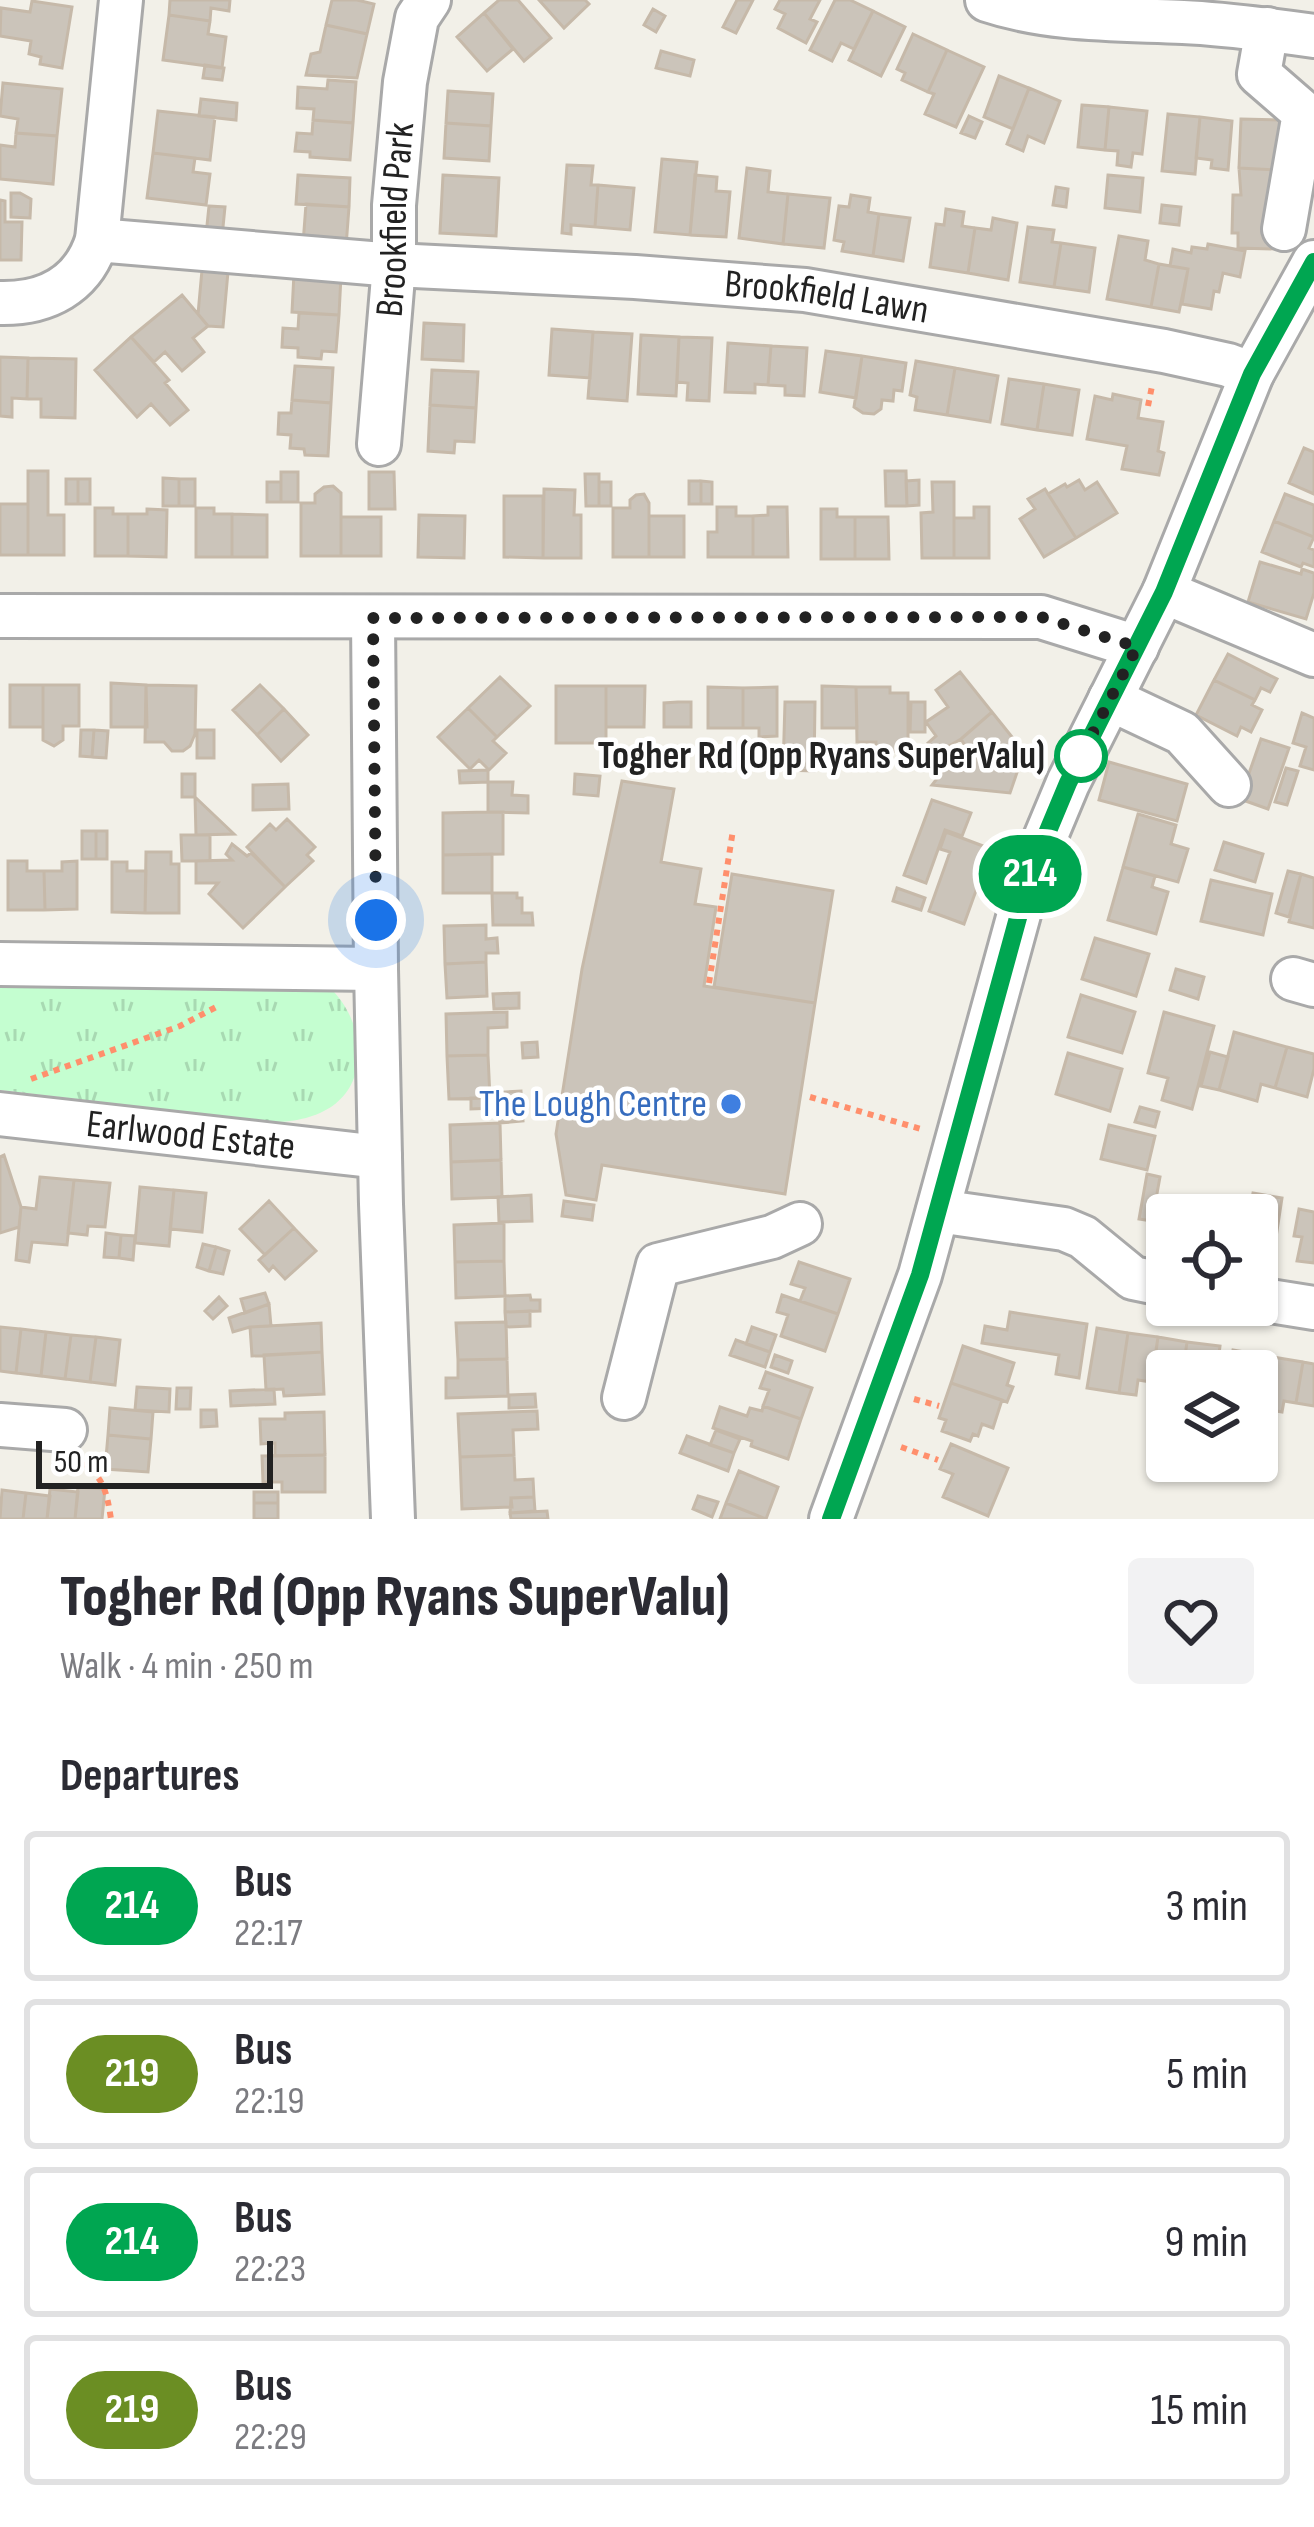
<!DOCTYPE html>
<meta charset="utf-8">
<style>
body{margin:0;font-family:"Sofia Sans Condensed",sans-serif;background:#f2f2f3;color:#2b2b33;height:100vh;display:flex;flex-direction:column;font-size:45px;white-space:nowrap}
*{box-sizing:border-box;margin:0}
p{font-size:39px;color:#7c7c81}
.icon{flex:none;width:66px;height:66px;fill:none;stroke:currentColor;stroke-width:2;stroke-linecap:round;stroke-linejoin:round}
.map{position:relative;height:1519px;overflow:hidden}
.details{display:flex;flex-direction:column;background:#fff;flex:1}
.details>*{flex:none}
.badge{padding:0 24px;border-radius:39px;font-size:42px;line-height:78px}
.fabs{position:absolute;left:1146px;top:1194px;display:grid;gap:24px}
.fabs a{display:grid;place-items:center;width:132px;height:132px;border-radius:12px;background:#fff;box-shadow:0 3px 9px #0004;font-size:60px}
.scale{position:absolute;left:36px;bottom:30px;width:237px;box-sizing:border-box;padding-left:12px;border:6px solid #222;border-top:0;font-size:33px;line-height:42px;white-space:nowrap;color:#222;-webkit-text-stroke:9px #fff;paint-order:stroke}
.you{position:absolute;width:60px;height:60px;margin:-30px;border:9px solid #fff;border-radius:50%;background:#1a73e8;box-shadow:0 0 0 18px #1a73e833}
.map>.badge{position:absolute;translate:-50% -50%;box-shadow:0 0 0 6px #fff}
h2{padding:0 60px;font-size:45px;line-height:108px}
.round{display:grid;place-items:center;flex:none;width:126px;height:126px;border-radius:12px;background:#f2f2f3}
.overview{display:flex;align-items:center;justify-content:space-between;height:204px;padding:0 60px}
h1{font-size:57px;font-weight:800;line-height:90px}
ul{padding:0;list-style:none}
li{display:flex;align-items:center;gap:36px;height:150px;margin:0 24px 18px;padding:0 36px;border:6px solid #e1e1e2;border-radius:12px}
li div{flex:1}
li b{display:block;font-size:45px}
li em{font-style:normal}
li .badge{min-width:132px;font-weight:700;text-align:center}
.map>svg:first-child{display:block}
</style>
<div class="map">
<svg width="1314" height="1519" viewBox="0 0 1314 1519">
<defs>
<pattern id="park-tufts" width="24" height="20" patternUnits="userSpaceOnUse" patternTransform="scale(3)"><rect width="24" height="20" fill="#c4fed0"/><path d="M3 7l-1-3M5 7V3M7 7l1-3M15 17l-1-3M17 17v-4M19 17l1-3" fill="none" stroke="#a8d9b2"/></pattern>
</defs>
<rect width="100%" height="100%" fill="#f2f0e8"/>
<path fill="url(#park-tufts)" d="M0,978L329,987C345,1002 356,1023 358,1045C362,1099 322,1122 273,1122L0,1090Z"/>
<path fill="#cbc4ba" stroke="#c6b9a9" stroke-width="3" d="M170,0H230L229,11L211,8L210,21L169,15Z
M332,0H357L374,4L367,34L326,25Z
M499,0H518L551,38L524,61L484,13Z
M539,0H585L589,4L564,28Z
M737,0H753L736,33L723,27Z
M780,0H820L810,19L817,22L806,43L778,28L785,14L775,9Z
M835,0H850L873,11L854,49L841,43L832,61L810,50Z
M32,1L72,7L62,68L40,64L41,57L29,54L31,41L0,36L1,8L30,12Z
M653,9L665,16L656,32L644,25Z
M873,11L905,27L881,76L849,60Z
M484,13L513,49L487,71L457,37Z
M169,15L210,21L208,34L226,37L222,68L163,60Z
M326,25L367,34L357,78L306,75L311,54L320,52Z
M913,34L947,50L928,92L902,80L905,73L897,69Z
M947,50L984,67L956,127L925,114L934,94L928,92Z
M661,51L694,60L690,76L656,68Z
M205,65L224,68L222,80L203,78Z
M999,76L1029,88L1013,129L984,117Z
M328,80L356,82L353,123L313,120L314,109L297,108L298,87L327,89Z
M3,83L62,89L57,136L16,133L18,119L0,116Z
M1029,88L1060,101L1044,143L1028,136L1023,151L1007,144Z
M448,91L493,94L491,126L446,123Z
M201,99L237,103L236,120L199,116Z
M1082,105L1109,107L1105,150L1078,147Z
M1109,107L1147,111L1142,154L1133,153L1131,167L1117,165L1118,151L1105,150Z
M158,111L215,117L210,160L153,153Z
M1168,114L1200,117L1195,174L1162,171Z
M969,116L982,122L975,138L961,133Z
M1200,117L1232,121L1228,170L1211,168L1212,160L1196,158Z
M1241,119L1280,120L1278,170L1239,168Z
M313,120L353,123L350,160L310,157V152L295,151L297,133L312,134Z
M446,123L491,126L489,161L444,158Z
M16,133L57,136L53,184L0,179V145L15,147Z
M153,153L195,158L193,172L210,174L206,205L147,198Z
M662,159L697,162L690,235L655,232Z
M567,165L593,166L591,185H598L595,227L571,225V234L562,233Z
M747,168L770,171L768,192L788,194L783,244L739,238Z
M1239,168L1278,170L1276,249L1238,248V233H1232L1233,195H1241Z
M298,175L350,178L349,207L296,204Z
M443,175L499,178L496,236L440,233Z
M695,175L717,177L716,191L730,192L726,237L690,235Z
M1108,175L1143,178L1140,212L1105,208Z
M598,185L634,188L630,230L595,227Z
M1056,187L1068,189L1066,207L1053,205Z
M11,193H20L31,199L30,218L11,217Z
M788,194L830,198L824,248L783,244Z
M851,195L870,198L868,212L879,214L873,256L842,251L844,242L834,240L839,206L849,207Z
M0,200L5,201V222H22L21,260H0Z
M306,204L349,207L346,247L303,244Z
M1162,205L1181,207L1179,225L1160,223Z
M209,206L225,207L222,237L206,235Z
M946,209L964,212L962,226L975,228L968,273L930,267L936,224L944,225Z
M879,214L910,218L903,261L873,256Z
M993,218L1017,223L1008,280L968,273L975,228L991,230Z
M1028,227L1054,230L1052,242L1061,243L1054,287L1020,282Z
M1119,236L1148,241L1145,260L1159,264L1151,307L1107,299Z
M1061,243L1095,248L1089,292L1054,287Z
M1208,244L1245,251L1240,277L1223,273L1219,292L1214,291L1211,309L1182,304L1188,269L1170,266L1173,249L1191,253L1192,247L1207,249Z
M1159,264L1188,269L1179,312L1151,307Z
M202,270L228,272L223,327L208,326L198,314Z
M294,273L341,276L339,315L292,312Z
M182,295L208,326L193,338L204,352L182,371L165,352L154,362L131,337Z
M299,313L339,315L336,352L322,351L321,359L298,357V348L282,347L283,328L298,329Z
M424,323L464,325L463,361L422,359Z
M552,329L593,332L590,378L549,375Z
M593,332L632,334L627,401L588,398Z
M641,335L679,337L676,396L638,394Z
M131,337L169,380L165,383L188,410L170,425L151,404L137,417L95,370Z
M679,337L712,338L709,401L687,400L688,383L677,382Z
M728,343L771,346L768,385L755,384V393L725,392Z
M771,346L807,348L804,396L785,395V386L768,385Z
M826,351L862,356L856,398L820,392Z
M862,356L906,363L902,391L894,390L893,401L882,400L881,409L874,414L863,413L854,407Z
M0,357L28,358L27,399L12,398V417L0,416Z
M28,358L76,359L75,418L41,417V399H27Z
M916,361L955,368L947,415L915,410L917,397L910,395Z
M295,366L333,368L331,403L292,400Z
M955,368L998,376L990,422L947,415Z
M432,370L478,372L476,408L430,405Z
M1009,379L1044,384L1037,430L1002,424Z
M1044,384L1079,390L1072,435L1037,430Z
M1113,394L1141,400L1138,418L1163,422L1158,451L1164,453L1159,475L1122,469L1127,446L1087,439L1095,396L1112,400Z
M292,400L331,403L328,456L305,455L304,449L290,448L291,435L278,434L279,413H291Z
M430,405L476,408L474,442L455,441L454,453L428,451Z
M1304,448L1314,452V494L1289,483Z
M28,471H48V515H64V555H28Z
M885,471H906L907,506H886Z
M281,472H298V502H281Z
M369,472H394L395,509H369Z
M585,474H599V506H586Z
M163,478L179,479V506H163Z
M66,479H78V504H66Z
M78,479H90V504H78Z
M179,479H195V506H179Z
M919,480V505L907,506L906,481Z
M1079,480L1085,490L1097,482L1117,513L1076,538L1048,494L1065,484L1067,487Z
M689,481H701V504H689Z
M701,481L712,482V504H701Z
M267,482H281V502H267Z
M599,482H611V506H599Z
M932,482H954V558H922L921,513L933,512Z
M333,486L341,493V556H301V503H315V494L324,487Z
M544,489L575,490L574,515H581V558H543Z
M1045,489L1076,538L1044,557L1020,519L1035,509L1028,499Z
M644,494L649,503V557H613V508H630V500L636,495Z
M1285,494L1314,505V537L1274,521Z
M504,496H543V558L504,557Z
M0,504H28V555H0Z
M717,507H736V516H753V557H708V532H717Z
M768,507H787L788,557H753V516L768,515Z
M974,507H989V558H954V518H974Z
M95,508H113V514H128V556H95Z
M196,508H214V514H232V557H196Z
M147,509L167,510L166,557L128,556V514H147Z
M821,509H837V517H855V559H821Z
M232,514L267,515V557H232Z
M419,515L465,516L464,558L418,557Z
M649,516H684V557H649Z
M341,517H381V556H341Z
M855,517H888L889,559H855Z
M1274,521L1314,537L1309,548L1314,550V567L1303,563L1301,567L1262,552Z
M1260,562L1301,574L1302,569L1314,573V593L1306,619L1248,602Z
M1228,654L1277,679L1270,692L1261,688L1255,700L1214,680Z
M960,672L992,712L961,739L935,754L928,743L936,736L926,722L948,707L936,690Z
M500,677L530,706L497,737L468,708Z
M1214,680L1255,700L1252,705L1262,710L1251,732L1241,727L1237,736L1196,715Z
M111,683L146,685L147,727H111Z
M10,685H43V727H10Z
M43,685H79V726H63V740L54,746L43,740Z
M146,685L196,686L195,734L190,746L183,751H172L164,742H145Z
M260,685L284,709L257,735L233,710Z
M556,686H606V743H556Z
M606,686H645L644,727H606Z
M822,686L856,687L857,728H822Z
M708,687L743,688V728H708Z
M777,687V736L759,737V728H743V688Z
M856,687H890V693H908V751H876V742H857Z
M678,702H691V727H664V703Z
M785,702H815L814,771L783,770Z
M911,702H925V732H910Z
M468,708L497,737L493,741L506,753L489,770L479,760L470,769L438,737Z
M284,709L308,735L281,761L257,735Z
M992,712L1024,752L1010,793L932,785L964,744L961,739Z
M1302,713L1314,718V770L1300,766L1306,747L1293,743Z
M81,730H94L92,757L80,756Z
M94,730L108,731L106,758L92,757Z
M197,730H214V758H197Z
M1261,739L1289,748L1268,809L1240,799Z
M1109,762L1187,784L1177,821L1099,800Z
M1286,768L1298,771L1287,805L1275,802Z
M488,770V782L460,783L459,771Z
M182,774H195V797H182Z
M575,774L600,776L598,796L574,794Z
M622,781L674,789L661,862L701,869L695,904L716,907L704,986L815,1003L785,1194L602,1165L596,1200L566,1195L556,1134L582,969Z
M488,782H513L512,795L528,796V813L488,812Z
M288,784L289,809L253,810V785Z
M195,797L234,834L196,835Z
M932,800L971,813L962,836L945,830L926,883L904,875Z
M488,812H503V854L443,855V813Z
M1138,814L1176,825L1171,844L1188,849L1178,882L1123,867Z
M287,819L315,847L307,855L313,861L285,887L247,847L270,824L276,830Z
M82,831H96V859H82Z
M96,831H107V859H96Z
M946,832L991,849L964,924L929,911L950,852L940,849Z
M181,835H210V861H182Z
M1224,842L1263,854L1255,882L1215,870Z
M232,844L247,856L251,853L285,887L243,928L209,894L218,883H196V861L232,860L226,854Z
M146,852H171V864H179V913H145Z
M492,854V893H443V855Z
M8,861H27V871H44L45,910H8Z
M77,861V909L45,910L44,871H62V862Z
M112,862H127V871H146L145,913L112,912Z
M1123,867L1155,876L1152,887L1168,892L1156,934L1108,920Z
M1288,871L1301,874L1289,917L1276,913Z
M732,874L833,891L815,1003L714,987Z
M1301,874L1314,878V928L1289,922Z
M1211,880L1272,894L1263,935L1201,921Z
M897,888L925,898L921,910L893,901Z
M492,893H517V898H522V913H532L533,925H493Z
M486,925V939L497,938L498,953H486V962L445,964L444,926Z
M1095,938L1149,954L1136,996L1082,979Z
M486,962L487,996L447,998L445,964Z
M1176,969L1204,977L1198,999L1170,990Z
M519,993V1008L494,1009L493,994Z
M1081,995L1135,1012L1122,1053L1068,1037Z
M507,1012V1027L488,1028V1055L447,1056L446,1014Z
M1164,1012L1214,1026L1192,1109L1162,1100L1168,1078L1148,1073Z
M1234,1032L1287,1047L1275,1088L1261,1084L1257,1101L1219,1090Z
M537,1042L538,1057L523,1058L522,1043Z
M1287,1047L1314,1054V1069L1307,1097L1275,1088Z
M1210,1052L1228,1057L1219,1090L1201,1086Z
M1068,1053L1122,1069L1110,1111L1056,1094Z
M488,1055L490,1098L449,1099L447,1056Z
M521,1091L522,1107L471,1109V1098H490L489,1093Z
M522,1107L523,1121L500,1123L498,1108Z
M1140,1107L1159,1112L1155,1127L1135,1122Z
M500,1123L501,1160L451,1162L450,1125Z
M1109,1125L1155,1136L1147,1170L1101,1159Z
M4,1155L21,1207L19,1227L0,1233V1157Z
M501,1160L502,1197L452,1199L451,1162Z
M1147,1174L1160,1177L1152,1221L1139,1219Z
M40,1177L74,1180L67,1245L32,1242L29,1262L16,1260L21,1207L36,1209Z
M74,1180L110,1183L105,1227L88,1226L87,1235L68,1233Z
M140,1187L174,1190L169,1246L135,1243Z
M174,1190L206,1193L202,1232L170,1229Z
M1253,1193L1282,1198L1273,1257L1257,1255V1215H1249Z
M531,1195L532,1221L499,1222L498,1197Z
M1156,1196L1187,1202L1185,1215H1167V1241L1149,1238Z
M269,1201L294,1228L265,1255L240,1229Z
M564,1201L594,1205L592,1220L562,1216Z
M1187,1202L1219,1206L1218,1215H1185Z
M1299,1209L1314,1212V1263L1297,1261L1302,1237L1294,1236Z
M504,1223V1261L455,1262L454,1225Z
M294,1228L316,1251L285,1279L273,1266L269,1271L259,1260Z
M106,1233L121,1235L119,1258L104,1257Z
M121,1235L135,1236L133,1260L119,1258Z
M203,1244L216,1247L209,1271L197,1267Z
M216,1247L229,1251L223,1274L209,1271Z
M504,1261L505,1296L456,1298L455,1262Z
M799,1262L850,1279L838,1314L800,1301L805,1288L791,1284Z
M265,1293L269,1304L245,1313L241,1299Z
M530,1295L531,1300H540V1311L505,1312V1296Z
M782,1295L838,1314L825,1351L781,1336L788,1315L777,1312Z
M219,1297L227,1306L213,1319L205,1311Z
M269,1304L271,1326L250,1327L233,1332L229,1318Z
M530,1311V1326L506,1327L505,1312Z
M1010,1312L1087,1324L1079,1378L1056,1374L1059,1355L982,1343L985,1326L1007,1330Z
M506,1322L507,1359L458,1360L456,1323Z
M321,1323L322,1352L252,1356L250,1327Z
M0,1327L21,1329L16,1373L0,1371Z
M752,1327L776,1335L770,1352L746,1344Z
M1097,1328L1128,1333L1119,1393L1087,1388Z
M21,1329L46,1332L41,1376L16,1373Z
M46,1332L71,1335L65,1379L41,1376Z
M1128,1333L1158,1337L1151,1382L1138,1380L1136,1395L1119,1393Z
M71,1335L96,1337L90,1382L65,1379Z
M96,1337L120,1340L115,1385L90,1382Z
M1158,1337L1187,1342L1183,1371H1167V1390L1151,1387Z
M736,1340L770,1352L765,1367L730,1355Z
M1187,1342L1220,1346L1217,1371H1183Z
M963,1346L1014,1363L1007,1385L1013,1387L1007,1402L951,1383Z
M1233,1350L1273,1357L1264,1409L1257,1408V1371H1229Z
M322,1352L324,1394L284,1396L283,1389L266,1390L264,1355Z
M775,1355L792,1361L788,1373L771,1367Z
M1273,1357L1303,1362L1296,1403L1284,1401L1282,1412L1264,1409Z
M507,1359L508,1396L446,1398V1378H458V1360Z
M1303,1362L1314,1364V1406L1296,1403Z
M766,1372L812,1388L801,1419L763,1406L769,1390L760,1388Z
M951,1383L1002,1400L993,1428L982,1424L978,1436L973,1434L970,1441L942,1431L946,1420L939,1418Z
M137,1387L170,1389L169,1412L135,1410Z
M177,1388H191L190,1409H176Z
M274,1389L275,1404L231,1406L230,1391Z
M535,1394L536,1407L509,1408V1395Z
M763,1406L801,1419L788,1459L751,1446L752,1441L713,1428L720,1407L747,1416L750,1408L762,1411Z
M110,1408L153,1412L151,1439L108,1435Z
M201,1410H216L217,1426L201,1427Z
M537,1411L538,1429L513,1430L514,1455L460,1457L458,1414Z
M324,1412L325,1455L275,1456V1443L261,1444L260,1419H285V1413Z
M716,1430L740,1439L734,1453L710,1445Z
M108,1435L151,1439L148,1472L105,1469Z
M687,1436L734,1453L728,1471L680,1453Z
M951,1444L1008,1468L988,1516L943,1497L953,1474L940,1469Z
M325,1455V1492H282V1482H263L262,1456Z
M514,1455L515,1480L533,1479L534,1497L511,1498L512,1507L462,1509L460,1457Z
M739,1471L778,1487L766,1519L726,1503Z
M78,1487L105,1489L102,1519H75Z
M50,1489L78,1492L75,1519H47Z
M2,1490L26,1493L23,1519H0Z
M254,1492H278V1503H254Z
M26,1493L50,1496L47,1519H23Z
M698,1496L718,1502L712,1517L693,1509Z
M534,1497L535,1511L510,1513L511,1498Z
M254,1503H278V1519H254Z
M726,1503L766,1519H720Z
M547,1511L548,1519H511L510,1513Z"/>
<g fill="none" stroke-linecap="round" stroke-linejoin="round">
<g stroke="#a9a9a9" stroke-width="48">
<g id="minor">
<path d="M987,0C1050,21 1117,19 1183,22C1227,24 1271,30 1314,36"/>
<path d="M1267,29L1259,74L1304,113L1284,229"/>
<path id="s1" d="M97,240L394,265L635,277L805,290L1164,351L1228,365L1252,374"/>
<path d="M0,303C46,304 83,285 97,240L121,0"/>
<path id="s2" d="M379,444L394,265V205L405,82L417,18L429,0"/>
<path d="M1164,592L1314,655"/>
<path d="M0,616L1041,617L1137,647"/>
<path d="M1110,699L1182,733L1229,785"/>
<path d="M0,964L376,969L373,618"/>
<path d="M376,969L381,1204L393,1519"/>
<path d="M1293,979L1314,985"/>
<path id="s3" d="M0,1114L380,1157"/>
<path d="M938,1211L1064,1229L1083,1237L1133,1278L1167,1285"/>
<path d="M1257,1299L1314,1308"/>
<path d="M624,1398L658,1265L772,1237L800,1224"/>
<path d="M0,1425L65,1430"/>
<path d="M831,1519L920,1275L1030,874L1068,783L1164,592L1252,374L1314,262"/>
</g>
</g>
<path stroke="#ff8f6c" stroke-width="6" stroke-dasharray="6 6" stroke-linecap="butt" d="M1148,406L1152,386
M709,983L733,830
M31,1079L180,1026L220,1005
M810,1097L921,1129
M914,1399L939,1406
M901,1447L938,1460
M80,1463C104,1475 107,1494 111,1519"/>
<use href="#minor" stroke="#fff" stroke-width="42"/>
</g>
<g fill="none" stroke-linecap="round" stroke-linejoin="round">
<g stroke="#fff" stroke-width="27">
<path id="line" d="M831,1519L920,1275L1030,874L1068,783L1164,592L1252,374L1314,262"/>
</g>
<use href="#line" stroke="#00a651" stroke-width="18"/>
<path stroke="#222" stroke-width="12" stroke-dasharray="0 21.6" d="M376,920L373,618L1041,617L1137,647L1081,756"/>
</g>
<circle fill="#fff" stroke="#00a651" stroke-width="6" cx="1081" cy="756" r="24"/>
<circle fill="#3f7fe0" stroke="#fff" stroke-width="4.5" cx="731" cy="1104" r="12"/>
<g text-anchor="middle" dominant-baseline="central" stroke-width="9" stroke-linejoin="round" paint-order="stroke">
<g font-size="39" fill="#222" stroke="#fff">
<text stroke="none"><textPath href="#s2" startOffset="225">Brookfield Park</textPath></text>
<text stroke="none"><textPath href="#s1" startOffset="732">Brookfield Lawn</textPath></text>
<text stroke="none"><textPath href="#s3" startOffset="192">Earlwood Estate</textPath></text>
</g>
<g font-size="39" font-weight="bold" fill="#222" stroke="#fff" text-anchor="end">
<text x="1045" y="756">Togher Rd (Opp Ryans SuperValu)</text>
</g>
<g font-size="39" fill="#366cbe" stroke="#fff" text-anchor="end">
<text x="707" y="1104">The Lough Centre</text>
</g>
</g>
</svg>
<div class="fabs">
<a><svg class="icon" aria-label="locate" viewBox="0 0 24 24"><circle cx="12" cy="12" r="6"/><path d="M12 2v4M12 18v4M2 12h4M18 12h4"/></svg></a>
<a><svg class="icon" aria-label="layers" viewBox="0 0 24 24"><path d="M12 4l9 5-9 5-9-5zM3 14l9 5 9-5"/></svg></a>
</div>
<div class="scale">50 m</div>
<div class="you" style="left:376px;top:920px"></div>
<b class="badge" style="left:1030px;top:874px;background:#00a651;color:#fff">214</b>
</div>
<section class="details">
<div class="overview"><div><h1>Togher Rd (Opp Ryans SuperValu)</h1><p>Walk · 4 min · 250 m</p></div><a class="round"><svg class="icon" aria-label="heart" viewBox="0 0 24 24"><path d="M12 20l-8-8c-3-5 5-10 8-4 3-6 11-1 8 4z"/></svg></a></div>
<h2>Departures</h2>
<ul>
<li><span class="badge" style="background:#00a651;color:#fff">214</span><div><b>Bus</b><p>22:17</p></div><em>3 min</em></li>
<li><span class="badge" style="background:#6b8e23;color:#fff">219</span><div><b>Bus</b><p>22:19</p></div><em>5 min</em></li>
<li><span class="badge" style="background:#00a651;color:#fff">214</span><div><b>Bus</b><p>22:23</p></div><em>9 min</em></li>
<li><span class="badge" style="background:#6b8e23;color:#fff">219</span><div><b>Bus</b><p>22:29</p></div><em>15 min</em></li>
</ul>
</section>
